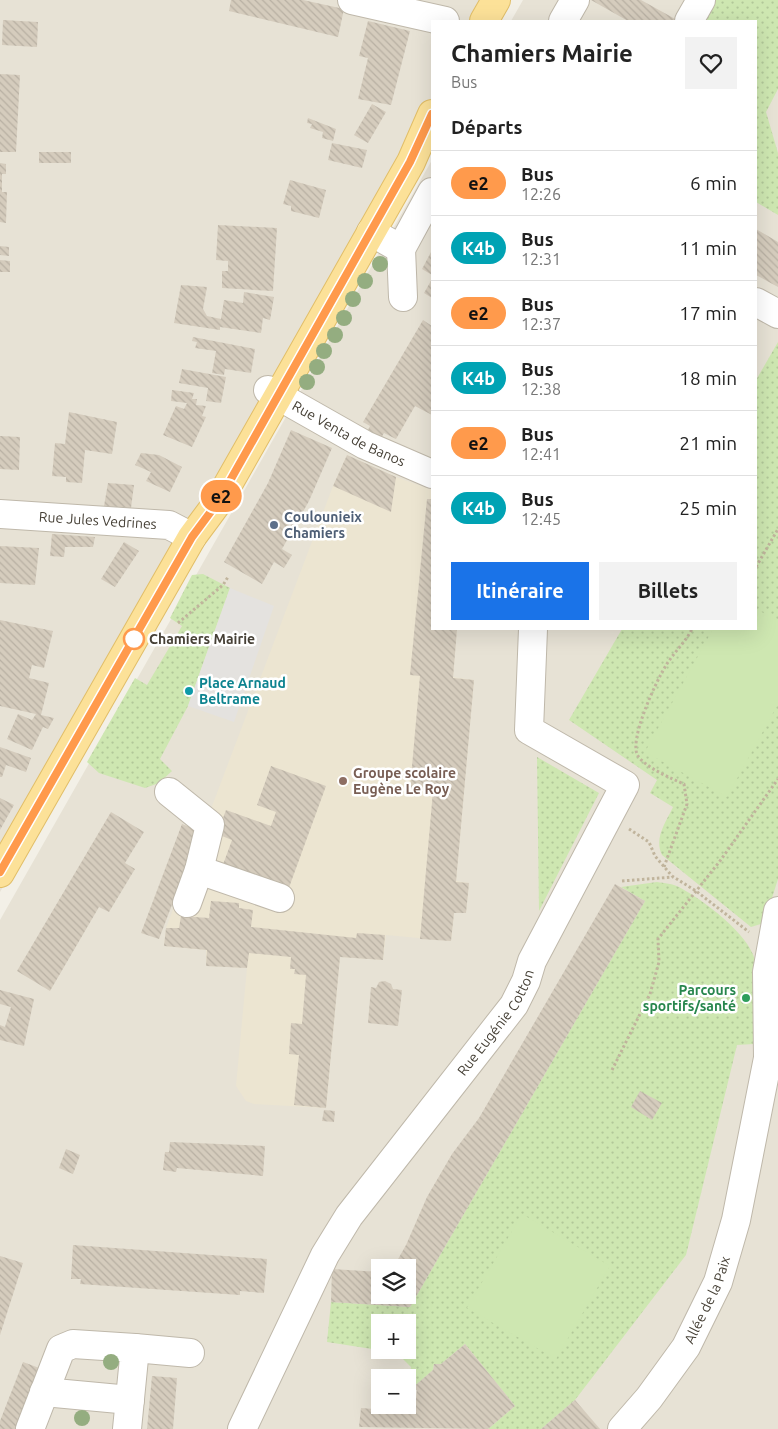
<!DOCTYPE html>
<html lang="fr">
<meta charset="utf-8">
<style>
body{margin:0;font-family:Ubuntu,sans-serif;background:#f2f2f2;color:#222;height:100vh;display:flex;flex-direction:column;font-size:19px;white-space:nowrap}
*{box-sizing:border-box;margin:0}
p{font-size:16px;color:#767676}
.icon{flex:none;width:28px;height:28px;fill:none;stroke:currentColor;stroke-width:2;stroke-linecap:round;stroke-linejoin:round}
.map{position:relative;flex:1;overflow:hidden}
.details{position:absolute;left:431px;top:20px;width:326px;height:610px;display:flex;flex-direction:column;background:#fff;border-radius:0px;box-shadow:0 5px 20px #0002}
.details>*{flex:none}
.badge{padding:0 10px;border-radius:16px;font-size:18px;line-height:32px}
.controls{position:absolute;left:371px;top:1259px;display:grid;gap:10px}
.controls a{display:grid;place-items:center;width:45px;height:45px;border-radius:0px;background:#fff;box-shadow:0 5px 20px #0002;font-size:25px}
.map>.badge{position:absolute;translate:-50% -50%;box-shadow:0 0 0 2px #fff}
h2{padding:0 20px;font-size:19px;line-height:45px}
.round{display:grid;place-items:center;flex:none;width:52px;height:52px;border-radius:0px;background:#f2f2f2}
.headline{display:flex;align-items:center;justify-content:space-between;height:85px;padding:0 20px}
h1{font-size:24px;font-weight:700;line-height:38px}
.cta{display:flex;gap:10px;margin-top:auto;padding:10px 20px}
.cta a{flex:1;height:58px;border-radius:0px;background:#1a73e8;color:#fff;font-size:20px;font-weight:700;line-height:58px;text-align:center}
.cta a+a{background:#f2f2f2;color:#222}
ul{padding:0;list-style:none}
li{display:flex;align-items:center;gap:15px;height:65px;padding:0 20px;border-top:1px solid #e0e0e0}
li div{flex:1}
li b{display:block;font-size:19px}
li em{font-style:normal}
li .badge{min-width:55px;font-weight:700;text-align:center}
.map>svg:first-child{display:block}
</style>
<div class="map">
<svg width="778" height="1429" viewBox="0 0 778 1429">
<defs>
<pattern id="grass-dots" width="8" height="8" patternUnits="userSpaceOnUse" patternTransform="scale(1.25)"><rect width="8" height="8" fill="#cee7b1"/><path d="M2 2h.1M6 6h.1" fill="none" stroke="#b2c799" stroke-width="1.8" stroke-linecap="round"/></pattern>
<pattern id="building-back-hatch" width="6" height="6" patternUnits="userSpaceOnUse" patternTransform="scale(1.25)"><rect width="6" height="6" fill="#d5ccbd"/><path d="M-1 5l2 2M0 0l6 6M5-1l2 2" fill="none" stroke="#b8b0a3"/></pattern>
</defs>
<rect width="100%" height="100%" fill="#f3f0e7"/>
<path fill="#e7e2d5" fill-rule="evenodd" d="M0,0H510L499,21H432V141L0,892Z
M523,0H778V1429H0V920L432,160V629H756V21H511ZM380,1268H408V1295H380ZM380,1322H408V1350H380ZM380,1378H408V1405H380Z"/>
<path fill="#ece5d1" d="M347,455L396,477L432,490V629H457L453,677L474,680L456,881L469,883L466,913H454L451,941L386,935L383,960L340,957L326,1108L254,1104L246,1101L236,1086L247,968L206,966V950L164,946L166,928L333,486Z"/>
<path fill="url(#grass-dots)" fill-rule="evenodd" d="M712,0H778V89L766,112L778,153V215L756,202V21H700Z
M778,342V879L764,923L751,927L662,855C654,838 665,824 673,807L650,793L657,780L569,720L622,629H756V380Z
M203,574L230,588L188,706L160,759L172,771L159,783L145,788L99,773L87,762L135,678L147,685L182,626L170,618L192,575Z
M537,757L599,793L539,911Z
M657,882C664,883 673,884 679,887C703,900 748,933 755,960C761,983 755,1020 754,1044L737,1045L686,1255L575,1400L541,1429H488L515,1406L465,1344L441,1364H434L433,1370L415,1386L409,1379L411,1367L400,1356L385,1351L327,1342L331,1302L410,1307L645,901L621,887ZM380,1322H408V1350H380Z"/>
<path fill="#cee7b1" d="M756,609L778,621V704L727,797L645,752L713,629H756Z
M522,1214L610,1266L556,1359L467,1308Z"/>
<path fill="#e4e2df" d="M230,588L274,606L234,722L188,706Z"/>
<path fill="url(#building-back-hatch)" d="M231,0H303L344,9L338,37L229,11Z
M591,0H641L677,20L628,21Z
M3,20L38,22L37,47L2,45Z
M368,21L410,31L391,105L358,99L368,58L359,56Z
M0,74L20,75L16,152H0Z
M372,104L386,112L368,143L354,135Z
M308,118L336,129L333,141L322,138L323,132L310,128L312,124L307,123Z
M332,143L367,150L362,168L328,160Z
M39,152H71V163H39Z
M0,163L6,164V174H2V192H7L6,223L0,222Z
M290,180L326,190L319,218L291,211V206L283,204Z
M218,225L277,228L273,291L222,288V271H228V261L216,260Z
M756,229L778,242V287L756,275Z
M0,246L9,247V256L0,255Z
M431,252L432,253V275L422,269Z
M0,260L10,261V272H0Z
M432,279V298L424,293Z
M181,285L207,287L203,309L207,316L221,319L224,300L243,303L244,292L274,297L270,320L263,318L261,333L220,327V330L174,323Z
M423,320L432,326V415L415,406L396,439L384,433L381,438L368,430L370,426L363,422Z
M193,337L255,349L251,373L225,369L224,375L212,373L216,351L195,348L197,342L192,341Z
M182,369L226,377L221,403L206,401L208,388L179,383Z
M172,390L194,393L192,399H197L196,405L206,406L202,416L206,417L192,447L163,435L176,406L184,409L187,403L171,401Z
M69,412L117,422L112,454L85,450L82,483L66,482V477L52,476L55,443L65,444Z
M291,430L332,448L309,501L282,549L292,555L284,568L274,562L262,584L224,562L268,483Z
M0,436L20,437L19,470L0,469Z
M141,453L159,455L182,467L170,492L146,481L151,472L135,465Z
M347,455L396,477L391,512L333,486Z
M108,483L134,485L131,508L104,506Z
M427,499H432V629H457L453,678L474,680L456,882L469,883L466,913H454L451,941L420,939L433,791L410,789L420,676L410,675Z
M52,534L95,537L93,547H65L64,557L50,556Z
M124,542L139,551L115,587L101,579Z
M0,546L39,548L35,585L0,583Z
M0,620L53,631L44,668L32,665L29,678L49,683L41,715L54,718L48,729L43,727L32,750L7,739L18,714L32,720L36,714L0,706Z
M0,747L31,758L26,772L6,765L2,777H0Z
M271,766L326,786L287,893L221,870L232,840L217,834L226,810L271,826L276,812L257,805Z
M0,798L14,805L0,830Z
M111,812L144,832L125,863L135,869L109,912L99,907L50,991L17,971Z
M182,824L200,831L159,939L141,933Z
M615,884L645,901L410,1307L331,1302L332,1269L380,1272V1295H408V1268H393L406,1245L427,1197L452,1154L479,1118Z
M211,901L239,903V908L253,910L251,927L356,938L357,933L385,935L383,960L340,957L326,1108L294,1105L299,1055L289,1054L291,1023L302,1024L306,975L294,974L295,969H290L291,957L249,953L247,968L206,966L207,950L164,946L166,928H179L181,916L209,918Z
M385,981L391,984L393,989L402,990L398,1026L368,1023L371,987L376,988L379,982Z
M0,990L34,999L24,1046L0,1040V1025L5,1027L11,1007L0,1004Z
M640,1091L662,1103L652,1120L631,1107Z
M324,1110L335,1111L334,1122L322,1121Z
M170,1142L265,1146L263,1176L177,1168L176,1172L163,1170L165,1152H169Z
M66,1149L80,1155L73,1174L59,1168Z
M73,1245L267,1259L264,1293L240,1291V1295L80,1284L81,1279H71Z
M0,1256L23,1263L0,1335Z
M465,1344L515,1406L488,1429L359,1427L361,1408L413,1412V1404L409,1398L416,1399L417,1390L411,1389L433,1370L434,1364H441Z
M23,1362L42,1369L19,1429H0V1421Z
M152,1376L177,1378L173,1429H147Z
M575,1400L600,1429H541Z"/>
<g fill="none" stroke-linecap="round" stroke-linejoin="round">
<g stroke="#bfb8aa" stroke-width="30">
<g id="minor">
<path d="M352,0L445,21"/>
<path d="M563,21L575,0"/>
<path d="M689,21L701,0"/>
<path d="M371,232L401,249L432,192"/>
<path d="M401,249L403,297"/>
<path d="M756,302L778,314"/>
<path id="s1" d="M268,390L365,445L432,474"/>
<path id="s2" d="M0,514L169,525L192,537"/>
<path d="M169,792L210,825L199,870L187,903"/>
<path d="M199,870L280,898"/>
<path d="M135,1348L190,1353"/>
<path d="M44,1392L130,1400"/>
<path d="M30,1429L61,1349L73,1344L135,1348L127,1429"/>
<path id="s3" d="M242,1429L325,1255L349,1216L514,1005L526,981L532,961L625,785L529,730L533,629"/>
<path id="s4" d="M622,1429L649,1398L686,1347L718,1282L736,1220L768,1058L767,972L778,911"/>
</g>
</g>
<g stroke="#e1be68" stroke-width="30">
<path id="major" d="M484,21L496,0
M0,873L192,537L218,502L411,162L432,114"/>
</g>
<path stroke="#c0b49c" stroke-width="3" stroke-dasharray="2.5 2.5" stroke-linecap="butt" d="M756,567L778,529
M178,623L223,585L228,577
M629,829L649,842L655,856L672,876L696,891L749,932
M664,867L687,804L684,784C672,779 645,767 638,756C628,741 656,682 665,667C673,653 685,643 692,629
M622,881L673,877
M612,1070L650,994L659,962L658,939L720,861L778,779"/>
<use href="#minor" stroke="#fff" stroke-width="28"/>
<use href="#major" stroke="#fce198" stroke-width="28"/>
</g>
<g fill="#94ad80">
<circle cx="380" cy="264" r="8"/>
<circle cx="365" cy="281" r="8"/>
<circle cx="353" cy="299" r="8"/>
<circle cx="344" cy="318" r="8"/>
<circle cx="335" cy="335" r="8"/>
<circle cx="324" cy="351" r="8"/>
<circle cx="317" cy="367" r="8"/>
<circle cx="307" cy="382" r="8"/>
<circle cx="111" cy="1362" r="8"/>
<circle cx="82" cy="1418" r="8"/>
</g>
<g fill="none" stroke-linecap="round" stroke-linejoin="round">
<g stroke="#fff" stroke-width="11">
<path id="line" d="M0,872L192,537L218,502L410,162L432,114"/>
</g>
<use href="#line" stroke="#ff9a4c" stroke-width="8"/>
</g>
<circle fill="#5c6f8a" stroke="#fff" stroke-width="2" cx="274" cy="525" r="5"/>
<circle fill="#fff" stroke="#ff9a4c" stroke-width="2.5" cx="134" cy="639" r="10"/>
<circle fill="#0f9aa8" stroke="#fff" stroke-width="2" cx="189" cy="691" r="5"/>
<circle fill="#8d6e63" stroke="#fff" stroke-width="2" cx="343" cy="781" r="5"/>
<circle fill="#2e9e5b" stroke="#fff" stroke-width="2" cx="746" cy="998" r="5"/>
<g text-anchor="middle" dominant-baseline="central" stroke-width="5" stroke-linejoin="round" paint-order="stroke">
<g font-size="14" fill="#464036" stroke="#fff">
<text stroke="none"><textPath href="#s1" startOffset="92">Rue Venta de Banos</textPath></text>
<text stroke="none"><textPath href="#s2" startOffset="98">Rue Jules Vedrines</textPath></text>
<text stroke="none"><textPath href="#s3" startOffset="482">Rue Eugénie Cotton</textPath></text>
<text stroke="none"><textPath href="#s4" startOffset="156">Allée de la Paix</textPath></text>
</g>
<g font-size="14" font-weight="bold" fill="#4e5e75" stroke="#fff" text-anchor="start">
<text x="284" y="517">Coulounieix<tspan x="284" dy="16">Chamiers</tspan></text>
</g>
<g font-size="14" font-weight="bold" fill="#464036" stroke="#fff" text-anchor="start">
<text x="149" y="639">Chamiers Mairie</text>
</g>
<g font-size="14" font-weight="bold" fill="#0d838f" stroke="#fff" text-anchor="start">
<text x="199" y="683">Place Arnaud<tspan x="199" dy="16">Beltrame</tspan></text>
</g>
<g font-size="14" font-weight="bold" fill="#785e54" stroke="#fff" text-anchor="start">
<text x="353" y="773">Groupe scolaire<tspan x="353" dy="16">Eugène Le Roy</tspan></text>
</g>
<g font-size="14" font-weight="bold" fill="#27864d" stroke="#fff" text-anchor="end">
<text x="736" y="990">Parcours<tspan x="736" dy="16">sportifs/santé</tspan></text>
</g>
</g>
</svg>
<div class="controls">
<a><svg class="icon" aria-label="layers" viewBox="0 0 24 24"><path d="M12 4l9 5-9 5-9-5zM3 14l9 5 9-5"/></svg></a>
<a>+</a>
<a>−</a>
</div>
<b class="badge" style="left:221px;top:496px;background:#ff9a4c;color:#111">e2</b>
<section class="details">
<div class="headline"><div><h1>Chamiers Mairie</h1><p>Bus</p></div><a class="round"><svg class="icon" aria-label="heart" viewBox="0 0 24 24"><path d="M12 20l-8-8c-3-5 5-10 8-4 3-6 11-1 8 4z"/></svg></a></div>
<h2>Départs</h2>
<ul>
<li><span class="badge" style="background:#ff9a4c;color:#111">e2</span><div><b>Bus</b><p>12:26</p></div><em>6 min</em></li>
<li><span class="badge" style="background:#00a3b4;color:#fff">K4b</span><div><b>Bus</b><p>12:31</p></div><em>11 min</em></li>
<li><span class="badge" style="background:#ff9a4c;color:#111">e2</span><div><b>Bus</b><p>12:37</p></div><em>17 min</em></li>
<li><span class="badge" style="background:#00a3b4;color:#fff">K4b</span><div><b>Bus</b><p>12:38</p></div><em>18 min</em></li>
<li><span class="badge" style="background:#ff9a4c;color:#111">e2</span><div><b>Bus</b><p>12:41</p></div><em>21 min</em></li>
<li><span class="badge" style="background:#00a3b4;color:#fff">K4b</span><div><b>Bus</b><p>12:45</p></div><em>25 min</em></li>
</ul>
<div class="cta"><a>Itinéraire</a><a>Billets</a></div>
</section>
</div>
